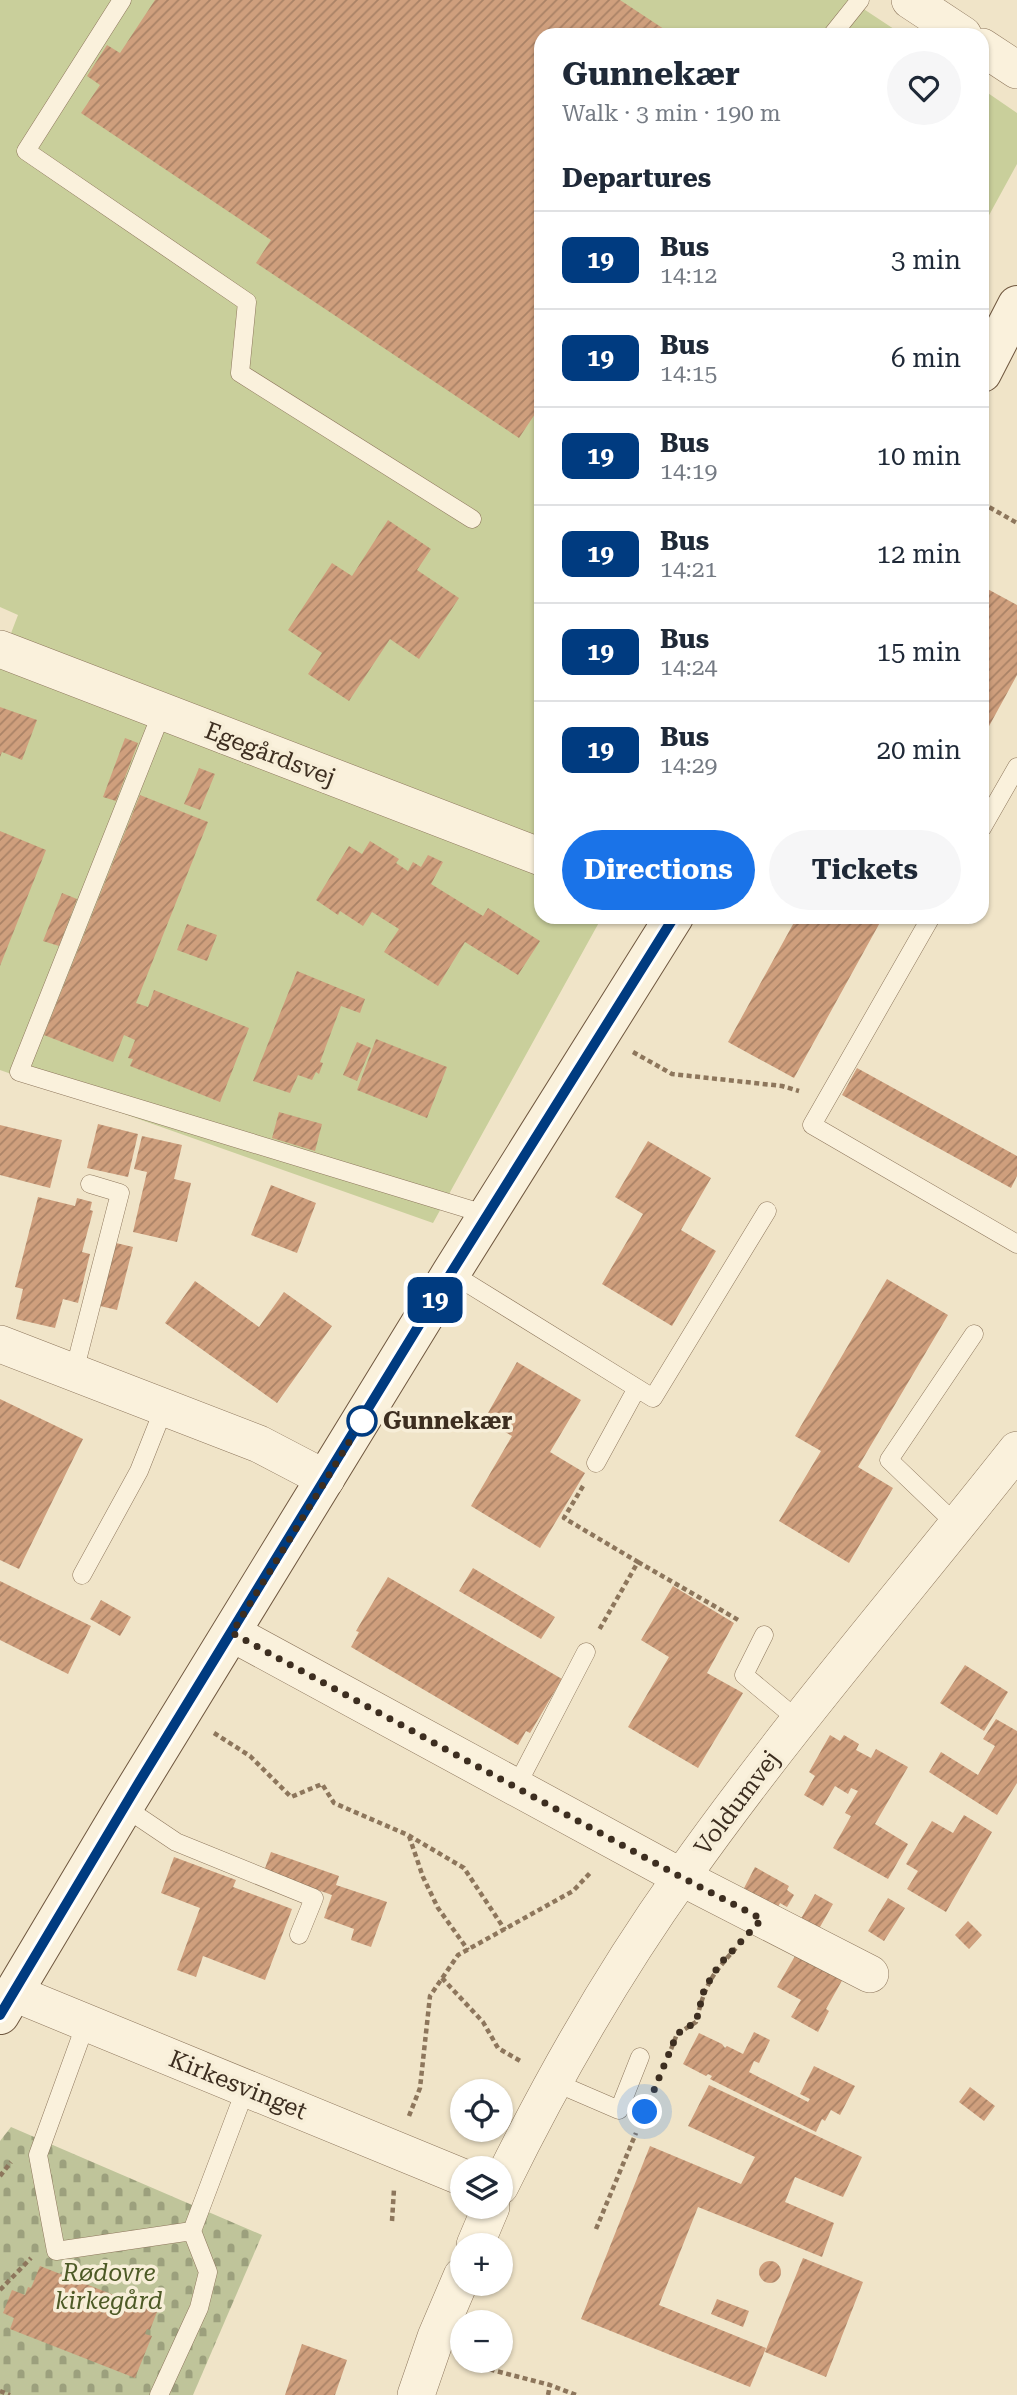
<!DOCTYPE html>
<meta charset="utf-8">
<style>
body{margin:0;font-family:"Roboto Serif",serif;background:#f6f6f7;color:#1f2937;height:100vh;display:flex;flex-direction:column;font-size:26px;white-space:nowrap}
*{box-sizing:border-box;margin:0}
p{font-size:23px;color:#747a83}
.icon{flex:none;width:38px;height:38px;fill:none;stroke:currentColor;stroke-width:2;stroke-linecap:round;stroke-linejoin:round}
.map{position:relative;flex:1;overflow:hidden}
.panel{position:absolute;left:534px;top:28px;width:455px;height:896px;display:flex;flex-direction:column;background:#fff;border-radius:21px;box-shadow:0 2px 5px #0004}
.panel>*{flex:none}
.badge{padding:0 14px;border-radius:10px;font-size:24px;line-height:46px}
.controls{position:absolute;left:450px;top:2079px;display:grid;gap:14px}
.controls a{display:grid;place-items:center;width:63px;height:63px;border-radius:50%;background:#fff;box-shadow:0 2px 5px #0004;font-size:35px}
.you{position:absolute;width:35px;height:35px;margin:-18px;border:5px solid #fff;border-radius:50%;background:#1a73e8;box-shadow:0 0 0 10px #1a73e833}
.map>.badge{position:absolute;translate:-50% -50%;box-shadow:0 0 0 4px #fff}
h2{padding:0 28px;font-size:26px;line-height:63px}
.round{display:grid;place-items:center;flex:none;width:74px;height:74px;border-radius:37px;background:#f6f6f7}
.head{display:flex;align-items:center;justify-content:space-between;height:119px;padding:0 28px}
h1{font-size:33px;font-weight:700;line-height:52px}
.cta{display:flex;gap:14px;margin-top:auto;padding:14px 28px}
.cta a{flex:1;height:80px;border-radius:42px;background:#1a73e8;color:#fff;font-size:28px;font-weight:700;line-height:80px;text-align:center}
.cta a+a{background:#f6f6f7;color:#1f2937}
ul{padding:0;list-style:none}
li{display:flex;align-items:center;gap:21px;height:98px;padding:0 28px;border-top:2px solid #e0e1e3}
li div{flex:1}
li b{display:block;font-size:26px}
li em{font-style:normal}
li .badge{min-width:77px;font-weight:700;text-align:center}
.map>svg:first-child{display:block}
</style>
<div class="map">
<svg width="1017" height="2395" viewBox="0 0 1017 2395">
<defs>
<pattern id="cemetery-stones" width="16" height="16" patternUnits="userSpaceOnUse" patternTransform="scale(1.75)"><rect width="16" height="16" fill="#bfc49a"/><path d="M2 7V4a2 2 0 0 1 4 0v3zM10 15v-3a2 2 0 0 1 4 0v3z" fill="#9ca07d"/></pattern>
<pattern id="building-hatch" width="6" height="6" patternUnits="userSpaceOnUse" patternTransform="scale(1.75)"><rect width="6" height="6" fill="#cf9f7d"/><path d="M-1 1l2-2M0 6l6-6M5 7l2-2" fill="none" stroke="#a98266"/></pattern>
</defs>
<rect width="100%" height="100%" fill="#f0e4c8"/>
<path fill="#c9cf9b" d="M0,0H850L903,35H541V917H602L433,1223L0,1070V662L18,615L0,607Z
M982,89L1017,113V164L982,228Z"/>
<path fill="url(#cemetery-stones)" d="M11,2127L262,2235L193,2395H0V2141Z"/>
<path fill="url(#building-hatch)" d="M155,0H620L673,35H541V405L519,438L256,263L271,240L81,113L100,85L87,76L107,45L120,53Z
M388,520L431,549L417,570L459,598L419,659L390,639L349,701L308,674L322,653L288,630L332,563L352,576Z
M982,586L1017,605V675L982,739Z
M0,707L37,720L22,760L2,752L0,757Z
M125,738L138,743L116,801L103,797Z
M199,768L215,774L200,810L184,804Z
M140,795L208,822L136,1003L148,1007L154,990L249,1028L220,1102L130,1066L133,1059L128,1058L135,1040L124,1035L113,1062L44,1035Z
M0,831L46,850L0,966Z
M370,841L399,859L396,863L408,871L413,862L421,867L428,855L443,862L431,884L483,916L488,908L540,941L518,975L465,942L438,986L384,952L399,929L372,912L363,926L340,911L338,915L316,900L349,846L362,854Z
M62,893L77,899L59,946L43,941Z
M797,917H883L794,1078L728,1042Z
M187,924L217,935L207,961L177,950Z
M297,971L365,999L360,1013L341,1006L320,1062L323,1063L319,1074L316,1072L312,1080L298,1075L290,1093L253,1081Z
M376,1039L447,1067L427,1118L357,1090Z
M357,1042L371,1048L357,1081L343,1075Z
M857,1068L1017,1156V1176L1011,1188L842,1095Z
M279,1112L322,1124L315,1151L272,1138Z
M98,1124L138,1134L128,1177L87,1168Z
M0,1125L62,1140L50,1188L0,1175Z
M142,1136L182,1145L174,1179L191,1183L177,1242L133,1232L147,1172L134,1169Z
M648,1141L711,1178L681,1230L716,1251L672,1326L602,1284L643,1214L615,1197Z
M271,1185L316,1203L297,1253L251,1235Z
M38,1197L75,1206L77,1198L92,1202L90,1210L93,1211L82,1252L90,1254L78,1303L63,1299L55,1328L16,1319L23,1289L15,1287Z
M116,1243L133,1247L117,1310L100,1306Z
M887,1279L948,1315L858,1467L893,1488L849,1563L779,1521L821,1451L795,1436Z
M195,1281L259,1327L284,1292L332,1326L277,1403L165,1323Z
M517,1362L581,1400L550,1452L585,1473L540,1548L471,1506L512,1436L484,1420Z
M0,1399L83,1439L19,1569L0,1560Z
M473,1568L555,1617L541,1639L459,1591Z
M388,1577L562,1679L530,1733L526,1731L518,1745L351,1647L359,1632L356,1631Z
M0,1581L91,1626L68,1674L0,1640Z
M673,1586L734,1623L707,1673L743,1693L698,1768L628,1727L669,1657L641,1640Z
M101,1600L131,1617L120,1636L90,1619Z
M965,1665L1008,1692L984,1731L940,1703Z
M996,1719L1017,1731V1783L997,1815L929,1772L941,1752L978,1775L995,1746L983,1739Z
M830,1735L840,1741L844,1735L859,1744L856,1750L871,1758L876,1749L908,1767L875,1824L908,1844L888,1879L833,1848L851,1816L845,1813L858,1791L851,1788L848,1794L835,1786L823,1806L804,1795L815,1776L809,1772Z
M964,1815L992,1832L946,1912L907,1889L918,1871L906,1864L932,1821L953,1833Z
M271,1852L339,1876L336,1885L387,1902L371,1947L351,1940L354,1929L324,1918L332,1895L264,1871Z
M174,1857L236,1880L233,1887L292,1909L265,1980L203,1956L196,1977L177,1970L200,1908L161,1893Z
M755,1867L789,1886L787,1890L794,1895L787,1907L780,1903L778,1907L743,1890Z
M815,1894L833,1904L816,1934L798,1924Z
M888,1898L905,1908L884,1941L868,1931Z
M968,1921L982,1935L969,1949L955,1935Z
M798,1951L844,1977L826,2009L829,2011L818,2032L791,2017L801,2000L777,1987Z
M754,2032L770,2040L759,2063L754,2061L749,2072L808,2102L810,2099L800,2094L814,2066L855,2086L840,2115L831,2110L825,2121L822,2119L816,2132L710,2079L712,2076L708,2074L706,2076L683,2064L699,2033L722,2044L725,2048L727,2046L743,2054Z
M709,2085L862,2157L843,2197L795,2177L785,2202L834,2223L822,2257L698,2207L659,2305L766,2348L750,2387L581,2319L650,2146L741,2184L755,2157L688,2126Z
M970,2087L995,2106L984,2121L959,2102Z
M803,2258L863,2282L826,2377L765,2352Z
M759 2272a11 11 0 1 1 22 0a11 11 0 1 1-22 0Z
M40,2266L157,2312L150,2330L147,2329L145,2334L152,2336L135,2378L10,2329L14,2318L3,2313L12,2290L25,2295L28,2287L31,2288Z
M717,2299L749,2311L743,2327L711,2314Z
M302,2344L347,2360L335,2395H285Z"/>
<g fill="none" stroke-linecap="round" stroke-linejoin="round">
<g stroke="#8d765c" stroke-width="19">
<path id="lane" d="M122,0L26,151L247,302L240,373L472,519
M832,35L860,0
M162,712L19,1072L488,1215
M982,828L1017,767
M931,917L812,1125L1017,1244
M451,1273L653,1398L767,1211
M74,1372L120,1193L90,1184
M596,1463L637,1388
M957,1525L889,1460L974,1334
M82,1575L139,1471L164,1408
M764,1635L744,1675L798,1720
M516,1787L586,1652
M124,1807L176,1842L314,1898L299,1935
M86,2023L38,2155L56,2251L192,2231L246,2088
M554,2082L619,2110L640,2057
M159,2395L199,2308L208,2272L192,2231"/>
</g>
<g stroke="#8d765c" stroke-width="38">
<path id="street" d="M910,0L963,35
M982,47L1017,70
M0,649L541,857
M0,1344L259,1444L326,1479
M232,1633L681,1877L870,1974
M14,1993L462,2177
M500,2186C553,2078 613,1973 683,1875C787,1728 905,1592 1017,1450
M475,2245L491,2207
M416,2395L436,2337L462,2276"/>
</g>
<g stroke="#6f573f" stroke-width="40">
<path id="secondary" d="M982,373L1017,305
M0,2015L124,1807L451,1273L674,917"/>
</g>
<path stroke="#8d765c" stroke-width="4.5" stroke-dasharray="5 3.5" stroke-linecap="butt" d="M982,503L1017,523
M633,1052L672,1074L782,1086L799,1091
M583,1486L564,1518L638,1562L599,1630
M638,1562L740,1621
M214,1733L250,1756L291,1797L322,1784L334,1803L408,1835L464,1868L505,1930
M409,1836L423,1877L438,1908L468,1950
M442,1978L483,2022L498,2048L522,2062
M668,2057L677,2034L696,2022C705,1985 711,1975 737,1947
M409,2116L420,2088L430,1996L458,1955L573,1891L591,1872
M0,2176L11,2162
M392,2221L394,2189
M596,2229L636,2133
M0,2290L31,2258
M465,2363L550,2385L576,2395
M0,2391L10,2395
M548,2395L550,2385"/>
<use href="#lane" stroke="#faf1dc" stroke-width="18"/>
<use href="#street" stroke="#faf1dc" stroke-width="37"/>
<use href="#secondary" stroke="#faf1dc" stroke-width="38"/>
</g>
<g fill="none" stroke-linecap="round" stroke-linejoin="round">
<g stroke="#fff" stroke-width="16">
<path id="line" d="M0,2015L138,1784L451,1273L674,917"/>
</g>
<use href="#line" stroke="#003b80" stroke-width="10"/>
<path stroke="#3d2e20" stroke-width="7" stroke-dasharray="0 12.6" d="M362,1421L232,1633L681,1877L762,1919L719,1965L704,1990L696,2022L677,2034L645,2112"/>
</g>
<circle fill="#fff" stroke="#003b80" stroke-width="3.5" cx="362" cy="1421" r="14"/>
<g text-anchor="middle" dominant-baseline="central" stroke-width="7" stroke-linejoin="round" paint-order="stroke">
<g font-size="24" fill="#3d2e20" stroke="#f7eed8">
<text transform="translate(270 754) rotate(21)">Egegårdsvej</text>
<text transform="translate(737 1803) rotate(-53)">Voldumvej</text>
<text transform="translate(238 2085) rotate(22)">Kirkesvinget</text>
</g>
<g font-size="24" font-weight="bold" fill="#3d2e20" stroke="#f7eed8" text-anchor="start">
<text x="383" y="1421">Gunnekær</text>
</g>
<g font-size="24" font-style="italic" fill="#4d5a26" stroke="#f7eed8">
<text x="109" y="2273">Rødovre<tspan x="109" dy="28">kirkegård</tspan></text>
</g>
</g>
</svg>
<div class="controls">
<a><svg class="icon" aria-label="locate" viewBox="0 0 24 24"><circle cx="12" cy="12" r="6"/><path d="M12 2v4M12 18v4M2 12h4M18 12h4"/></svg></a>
<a><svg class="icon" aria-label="layers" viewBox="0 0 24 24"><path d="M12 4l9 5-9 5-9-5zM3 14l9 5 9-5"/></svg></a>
<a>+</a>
<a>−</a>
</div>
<div class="you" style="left:645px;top:2112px"></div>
<b class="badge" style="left:435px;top:1300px;background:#003b80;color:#fff">19</b>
<section class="panel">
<div class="head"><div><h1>Gunnekær</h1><p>Walk · 3 min · 190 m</p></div><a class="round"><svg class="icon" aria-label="heart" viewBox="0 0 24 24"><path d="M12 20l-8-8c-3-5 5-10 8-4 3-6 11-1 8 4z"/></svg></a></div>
<h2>Departures</h2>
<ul>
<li><span class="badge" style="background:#003b80;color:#fff">19</span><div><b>Bus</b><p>14:12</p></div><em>3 min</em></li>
<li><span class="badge" style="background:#003b80;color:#fff">19</span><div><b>Bus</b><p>14:15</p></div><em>6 min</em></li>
<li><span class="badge" style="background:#003b80;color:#fff">19</span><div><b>Bus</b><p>14:19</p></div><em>10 min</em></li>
<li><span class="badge" style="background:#003b80;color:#fff">19</span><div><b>Bus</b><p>14:21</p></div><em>12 min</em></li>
<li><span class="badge" style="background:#003b80;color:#fff">19</span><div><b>Bus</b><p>14:24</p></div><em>15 min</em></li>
<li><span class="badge" style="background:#003b80;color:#fff">19</span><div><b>Bus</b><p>14:29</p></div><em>20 min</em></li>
</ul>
<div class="cta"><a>Directions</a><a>Tickets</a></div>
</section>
</div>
